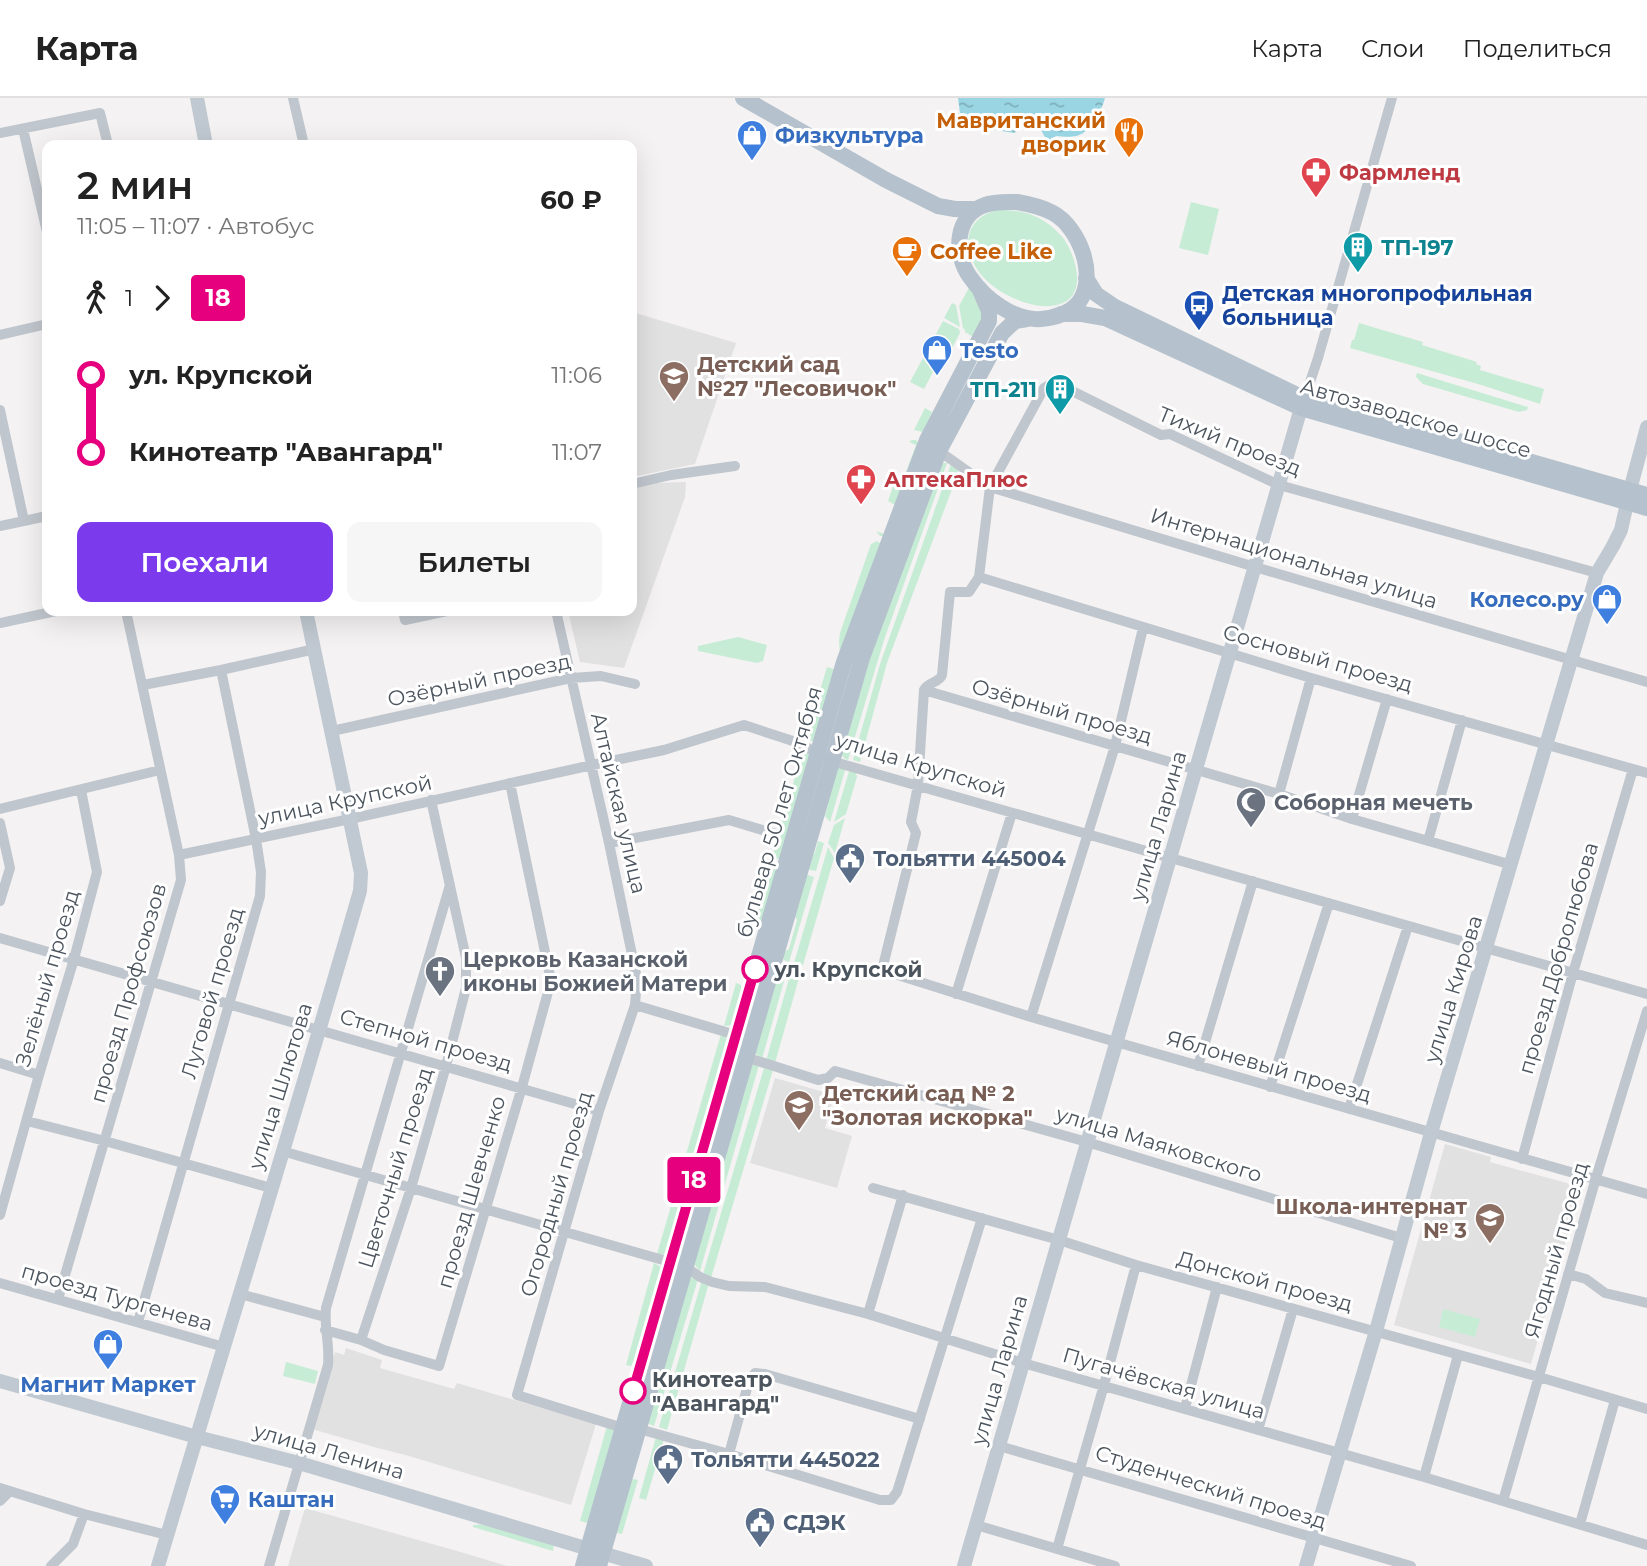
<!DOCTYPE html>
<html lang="ru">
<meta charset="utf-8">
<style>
body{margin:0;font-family:Montserrat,sans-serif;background:#f6f6f6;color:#222;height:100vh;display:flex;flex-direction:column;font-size:26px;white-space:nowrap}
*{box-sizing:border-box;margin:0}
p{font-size:23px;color:#767676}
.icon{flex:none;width:38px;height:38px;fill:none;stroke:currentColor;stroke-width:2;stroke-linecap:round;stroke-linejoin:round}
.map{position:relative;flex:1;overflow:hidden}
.panel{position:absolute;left:42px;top:42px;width:595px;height:476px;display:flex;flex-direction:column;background:#fff;border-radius:14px;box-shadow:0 7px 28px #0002}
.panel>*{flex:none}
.badge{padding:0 14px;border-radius:5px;font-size:24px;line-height:46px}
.map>.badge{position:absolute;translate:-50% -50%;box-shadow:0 0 0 4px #fff}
.legs{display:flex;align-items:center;gap:10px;height:77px;padding:0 35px;font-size:23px}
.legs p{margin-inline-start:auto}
.overview{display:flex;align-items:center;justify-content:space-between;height:119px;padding:0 35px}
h1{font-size:38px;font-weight:600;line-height:52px}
.primary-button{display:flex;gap:14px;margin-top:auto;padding:14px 35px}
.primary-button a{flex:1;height:80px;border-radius:14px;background:#7c3aed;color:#fff;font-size:28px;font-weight:600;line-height:80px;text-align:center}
.primary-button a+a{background:#f6f6f6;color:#222}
ul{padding:0 35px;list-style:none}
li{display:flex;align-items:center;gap:24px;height:77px;font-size:26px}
li i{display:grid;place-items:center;width:10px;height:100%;margin:0 9px;background:currentColor}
li i::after{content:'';width:18px;height:18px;margin:-9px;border:5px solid;border-radius:50%;background:#fff}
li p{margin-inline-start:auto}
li:first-child i{background:linear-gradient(#0000 50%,currentColor 0)}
li:last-child i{background:linear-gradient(currentColor 50%,#0000 0)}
header{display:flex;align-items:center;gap:42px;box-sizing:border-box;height:98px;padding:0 35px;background:#fff;border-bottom:2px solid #e0e0e0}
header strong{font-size:33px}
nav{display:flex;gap:38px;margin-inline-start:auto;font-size:24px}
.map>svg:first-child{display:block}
</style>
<header>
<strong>Карта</strong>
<nav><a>Карта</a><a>Слои</a><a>Поделиться</a></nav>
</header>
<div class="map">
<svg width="1647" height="1468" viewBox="0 0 1647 1468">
<defs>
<pattern id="water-ripples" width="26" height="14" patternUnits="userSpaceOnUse" patternTransform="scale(1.75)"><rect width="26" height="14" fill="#99d5e3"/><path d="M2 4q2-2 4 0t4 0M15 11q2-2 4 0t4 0" fill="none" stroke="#7fb0bb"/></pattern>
</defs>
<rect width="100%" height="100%" fill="#f4f2f2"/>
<path fill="#e2e1e2" d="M632,214L736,245L695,366L632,379Z
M686,384L685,399L624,570L580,564L568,513H632V390L656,385Z
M775,980L834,997L825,1030L852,1038L837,1090L750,1065Z
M1445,1046L1491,1059L1490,1064L1581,1089L1531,1266L1394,1227Z
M346,1250L382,1262L380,1270L454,1291L457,1285L596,1326L571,1407L409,1358L374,1349L312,1331L335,1254L344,1257Z
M305,1410L464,1455L507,1468H288Z"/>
<path fill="#c7ecd5" d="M1191,104L1219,111L1208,157L1179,150Z
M998,112C1014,112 1030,114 1044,123C1052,128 1058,134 1064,141C1076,159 1088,197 1060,206C1038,214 1002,198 986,182C962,158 959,121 998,112Z
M970,188L984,213L975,240L965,234V232L963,230L959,208Z
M952,205L956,207L960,229L944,220Z
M943,223L959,231L960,235L945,263L940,261L924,291L910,284Z
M1359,225L1423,244L1422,247L1477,264L1476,266L1481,268L1480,272L1544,291L1540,306L1478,286L1350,250L1352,242H1354Z
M1417,275L1528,309L1527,312L1519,314L1423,286L1416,279Z
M925,310L932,314L923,334L914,332Z
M912,342H916L919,346L884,438H880L876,433L884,436L895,407L888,403L896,380L903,382L916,347L909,344Z
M941,365H947L884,542L848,662L845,661L841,656L860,581Z
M951,366L958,372V375L887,565L860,664L853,662L880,566Z
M877,443L881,446L840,557L839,543L840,535L871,446Z
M738,539L767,547L763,563L757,565L698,553V548Z
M827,569L837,572L814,643H805Z
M803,651L809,655L811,661L782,762L772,759Z
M846,669L830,724L825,718L828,707V694L835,670Z
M850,670L856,674L857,679L846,716L834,724Z
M845,720L835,755L828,745L834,727Z
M818,743L824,745L816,773L806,771L815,754Z
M828,749L834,760L803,867L794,865Z
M770,766L780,769L766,819L756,833L751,832Z
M804,776L814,779L789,864L784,862L781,857L782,855L789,851L797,822L793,815Z
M783,868L788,869L762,961L756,956L754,950L778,870Z
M792,870L801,873L775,965L766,963Z
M736,885L741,887V905L733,927L724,928Z
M721,936L727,940L729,944L665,1157L657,1156Z
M750,964L759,967L700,1173L693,1165Z
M764,970L773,972L711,1180L703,1176Z
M654,1165L661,1169L640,1253L631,1268L626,1267Z
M693,1179L698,1181L654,1328L646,1325L690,1180Z
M702,1182L709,1185L667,1332L659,1329Z
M1443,1211L1480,1221L1475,1239L1439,1229Z
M286,1264L318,1273L315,1286L283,1278Z
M607,1328L614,1332L591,1426L580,1423Z
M656,1339L664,1341L646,1402L639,1400Z
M633,1381L638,1382L622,1436L614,1434L626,1391Z
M487,1426L554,1446L553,1453L473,1429V1427Z"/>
<path fill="url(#water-ripples)" d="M958,0H1105C1103,8 1099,14 1095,21C1084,39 1077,40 1056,38L1048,45L1040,30L1017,28L1015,35L973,29L953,17L960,15Z"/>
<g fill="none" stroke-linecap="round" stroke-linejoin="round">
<path stroke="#c0c6cd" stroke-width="10" d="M293,0L304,47
M23,31L47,134
M0,35L100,15L108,47
M0,237L47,226
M1304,302L1318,260L1392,0
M0,312L24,423
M939,353L990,389L1255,469L1647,584
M632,386L671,377L735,368
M0,428L47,418
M1597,475L1279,387L1170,336L1161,337L1058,286L1049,287L1044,290L990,389L979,479L969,494H950L942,577C939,585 928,584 924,592L918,687L911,724L916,735L882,872L1031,919L1116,944L1647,1096
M979,479L1311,580L1647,675
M403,513L405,522L447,513
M556,513L609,745L637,881L635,907L599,1013L517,1297L623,1330
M0,525L56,513
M143,587L221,572L315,551
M924,592L1279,696L1352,721L1512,767
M332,633L571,580L601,578L635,586
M1279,696L1311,580
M0,711L160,672
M1352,721L1387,601
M0,725L10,770L0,803
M1428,743L1462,622
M609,745L729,722L776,736
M179,757L350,721L592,667L664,652L744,627L799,645L831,663L1647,896
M0,840L599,1013
M956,896L1012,715
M635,907L736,937
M1031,919L1115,648L1143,530
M745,959L818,982L828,980L835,973L1087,1044L1401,1140
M0,965L39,977
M1198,968L1253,783
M1270,989L1329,805
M1349,1011L1408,828
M27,1023L105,1043L271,1090
M282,1053L670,1164L686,1169L700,1179L712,1184L729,1188L765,1189L868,1216L1023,1265L1424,1379L1647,1447
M1522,1061L1573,875L1633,671
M873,1090L1059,1142L1136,1167L1539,1279L1647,1311
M0,1117L39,977L74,861L97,774L81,692
M1568,1176L1586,1181L1605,1195L1647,1205
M0,1185L224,1249
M240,1196L325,1219
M58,1201L181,782L179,757L126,513
M868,1216L903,1097
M138,1224L260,798L261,774L256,741L221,572
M325,1232L361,1242L384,1252L439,1268L522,989L551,883L510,685
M361,1242L411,1090L446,968L466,890V860L431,702
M1185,1310L1217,1189
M639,1331L729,1356L880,1402H891L897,1394L982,1120
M1258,1332L1293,1211
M999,1348L1411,1468
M729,1356L749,1283L755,1275L765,1276L920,1321
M1424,1379L1458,1257
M0,1390L84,1416L167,1437
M0,1403L10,1393
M1503,1403L1596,1080L1647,913
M1580,1426L1615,1302
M976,1427L1115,1468
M1057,1451L1104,1287L1136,1167
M51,1468L73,1446L84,1416
M269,1468L328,1267C330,1248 324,1230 326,1210L450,787"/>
<path stroke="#c0c9d1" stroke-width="14" d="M197,0L206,47
M0,1283L197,1339L299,1365L646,1468
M158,1468C225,1243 295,1018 360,793L361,775L306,513
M964,1468L1301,310
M1306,1468L1376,1233L1431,1035L1597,475L1613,448L1621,432L1630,392L1647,329"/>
<path stroke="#b5c2cd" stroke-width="16" d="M743,0L886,82L938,108L955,111H975
M1017,104C1029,106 1042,109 1053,115C1079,129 1098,178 1079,204C1071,215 1054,220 1041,221C1014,223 985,201 970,179C953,156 955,117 985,107C995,103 1007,104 1017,104Z
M1086,180L1096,196L1115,209L1297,297L1647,397
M1061,216H1082L1105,220L1301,310L1647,410
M583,1468L844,564L927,342L989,223V213L979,190
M599,1468L862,560L939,353L1002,235L1015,223L1027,221"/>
</g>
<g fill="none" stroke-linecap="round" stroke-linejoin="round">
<g stroke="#fff" stroke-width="16">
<path id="line-1" d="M633,1293L755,871"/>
</g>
<use href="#line-1" stroke="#e6007e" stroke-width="10"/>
</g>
<defs>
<g id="restaurant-pin" transform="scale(1.575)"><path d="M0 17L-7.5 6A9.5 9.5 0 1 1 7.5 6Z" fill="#e8710a" stroke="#fff"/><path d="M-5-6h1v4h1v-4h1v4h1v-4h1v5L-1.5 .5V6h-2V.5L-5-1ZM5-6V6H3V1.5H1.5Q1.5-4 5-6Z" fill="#fff"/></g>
<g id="shop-pin" transform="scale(1.575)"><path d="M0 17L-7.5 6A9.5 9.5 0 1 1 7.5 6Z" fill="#3f7fe0" stroke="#fff"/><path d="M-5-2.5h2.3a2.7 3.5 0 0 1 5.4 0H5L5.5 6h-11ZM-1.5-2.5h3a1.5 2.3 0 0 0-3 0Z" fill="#fff"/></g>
<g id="pharmacy-pin" transform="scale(1.575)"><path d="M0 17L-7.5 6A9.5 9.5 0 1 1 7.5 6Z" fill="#e0444e" stroke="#fff"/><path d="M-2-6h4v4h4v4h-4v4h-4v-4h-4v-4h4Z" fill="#fff"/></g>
<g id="building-pin" transform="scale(1.575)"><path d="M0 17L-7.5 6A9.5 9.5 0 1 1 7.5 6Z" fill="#0f9aa8" stroke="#fff"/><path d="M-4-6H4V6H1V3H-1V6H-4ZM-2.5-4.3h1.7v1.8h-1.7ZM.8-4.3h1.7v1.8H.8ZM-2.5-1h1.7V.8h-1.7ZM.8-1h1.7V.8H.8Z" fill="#fff"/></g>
<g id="cafe-pin" transform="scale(1.575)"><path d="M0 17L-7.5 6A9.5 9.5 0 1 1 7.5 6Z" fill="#e8710a" stroke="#fff"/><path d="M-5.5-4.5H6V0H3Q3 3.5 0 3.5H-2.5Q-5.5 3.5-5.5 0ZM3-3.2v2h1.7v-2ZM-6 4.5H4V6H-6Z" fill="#fff"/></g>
<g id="bus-pin" transform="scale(1.575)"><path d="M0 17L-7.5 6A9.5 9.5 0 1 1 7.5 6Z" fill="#1a4fb4" stroke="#fff"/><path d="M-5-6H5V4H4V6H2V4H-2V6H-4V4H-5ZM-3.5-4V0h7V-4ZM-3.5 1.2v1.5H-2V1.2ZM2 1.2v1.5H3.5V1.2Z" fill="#fff"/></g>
<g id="school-pin" transform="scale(1.575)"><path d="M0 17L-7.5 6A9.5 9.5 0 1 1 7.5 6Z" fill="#8d6e63" stroke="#fff"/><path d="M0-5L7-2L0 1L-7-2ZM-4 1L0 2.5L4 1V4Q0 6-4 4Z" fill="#fff"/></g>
<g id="mosque-pin" transform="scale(1.575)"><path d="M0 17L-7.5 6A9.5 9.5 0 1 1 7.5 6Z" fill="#6b7280" stroke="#fff"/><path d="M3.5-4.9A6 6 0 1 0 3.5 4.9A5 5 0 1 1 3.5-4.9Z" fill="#fff"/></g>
<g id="civic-pin" transform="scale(1.575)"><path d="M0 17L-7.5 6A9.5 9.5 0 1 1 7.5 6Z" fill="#5c6f8a" stroke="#fff"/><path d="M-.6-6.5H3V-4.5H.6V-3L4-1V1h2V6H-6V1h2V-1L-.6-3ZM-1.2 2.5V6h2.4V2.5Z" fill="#fff"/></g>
<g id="church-pin" transform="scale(1.575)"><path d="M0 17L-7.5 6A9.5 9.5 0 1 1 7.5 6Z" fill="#6b7280" stroke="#fff"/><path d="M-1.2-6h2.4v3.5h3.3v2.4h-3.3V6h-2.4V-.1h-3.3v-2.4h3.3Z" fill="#fff"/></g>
<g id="supermarket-pin" transform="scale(1.575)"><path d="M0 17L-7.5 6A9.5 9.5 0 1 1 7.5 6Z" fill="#3f7fe0" stroke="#fff"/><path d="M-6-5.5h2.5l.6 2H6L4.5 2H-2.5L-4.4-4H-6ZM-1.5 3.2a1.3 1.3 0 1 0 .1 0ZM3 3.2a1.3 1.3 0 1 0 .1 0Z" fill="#fff"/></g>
</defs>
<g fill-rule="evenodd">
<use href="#restaurant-pin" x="1129" y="34"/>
<use href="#shop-pin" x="752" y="37"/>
<use href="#pharmacy-pin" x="1316" y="74"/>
<use href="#building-pin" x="1358" y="149"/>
<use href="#cafe-pin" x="907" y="153"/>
<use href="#bus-pin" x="1199" y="207"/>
<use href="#shop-pin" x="937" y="252"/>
<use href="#school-pin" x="674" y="278"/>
<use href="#building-pin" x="1060" y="291"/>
<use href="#pharmacy-pin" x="861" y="381"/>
<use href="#shop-pin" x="1607" y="501"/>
<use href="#mosque-pin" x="1251" y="704"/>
<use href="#civic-pin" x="850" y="760"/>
<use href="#church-pin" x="440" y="873"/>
<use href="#school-pin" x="799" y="1007"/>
<use href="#school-pin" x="1490" y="1120"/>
<use href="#shop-pin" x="108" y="1246"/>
<use href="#civic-pin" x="668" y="1361"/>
<use href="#supermarket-pin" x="225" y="1401"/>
<use href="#civic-pin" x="760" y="1424"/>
</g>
<g fill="#fff" stroke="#e6007e" stroke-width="3.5">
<circle cx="755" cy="871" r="12"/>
<circle cx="633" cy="1293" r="12"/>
</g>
<g text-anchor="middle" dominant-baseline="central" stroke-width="6" stroke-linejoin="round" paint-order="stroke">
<g font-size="21" font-weight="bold" fill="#c56008" stroke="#fff" text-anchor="end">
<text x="1106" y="22">Мавританский<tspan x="1106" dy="24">дворик</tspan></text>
<text x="930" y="153" text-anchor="start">Coffee Like</text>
</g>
<g font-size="21" font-weight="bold" fill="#366cbe" stroke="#fff" text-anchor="start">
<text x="775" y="37">Физкультура</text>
<text x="960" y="252">Testo</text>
<text x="1584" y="501" text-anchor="end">Колесо.ру</text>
<text x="108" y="1286" text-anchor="middle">Магнит Маркет</text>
<text x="248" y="1401">Каштан</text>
</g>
<g font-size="21" font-weight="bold" fill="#be3a42" stroke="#fff" text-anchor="start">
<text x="1339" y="74">Фармленд</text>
<text x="884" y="381">АптекаПлюс</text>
</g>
<g font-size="21" font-weight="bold" fill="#0d838f" stroke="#fff" text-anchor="start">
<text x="1381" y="149">ТП-197</text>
<text x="1037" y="291" text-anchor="end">ТП-211</text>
</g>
<g font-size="21" font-weight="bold" fill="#164399" stroke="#fff" text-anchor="start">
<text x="1222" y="195">Детская многопрофильная<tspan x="1222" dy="24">больница</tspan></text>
</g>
<g font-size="21" font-weight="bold" fill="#785e54" stroke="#fff" text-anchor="start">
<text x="697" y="266">Детский сад<tspan x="697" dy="24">№27 "Лесовичок"</tspan></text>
<text x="822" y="995">Детский сад № 2<tspan x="822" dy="24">"Золотая искорка"</tspan></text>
<text x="1467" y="1108" text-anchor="end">Школа-интернат<tspan x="1467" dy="24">№ 3</tspan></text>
</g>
<g font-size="21" fill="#4c555e" stroke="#fff">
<text transform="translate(1416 320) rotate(16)">Автозаводское шоссе</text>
<text transform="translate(1230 343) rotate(22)">Тихий проезд</text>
<text transform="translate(1294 460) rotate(17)">Интернациональная улица</text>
<text transform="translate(1318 560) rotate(16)">Сосновый проезд</text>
<text transform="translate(479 582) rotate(-12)">Озёрный проезд</text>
<text transform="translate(1062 613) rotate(16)">Озёрный проезд</text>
<text transform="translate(921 667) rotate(17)">улица Крупской</text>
<text transform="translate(345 702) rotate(-12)">улица Крупской</text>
<text transform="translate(619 705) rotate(77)">Алтайская улица</text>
<text transform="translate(779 714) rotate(-74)">бульвар 50 лет Октября</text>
<text transform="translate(1158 728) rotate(-74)">улица Ларина</text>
<text transform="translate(1558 860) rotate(-74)">проезд Добролюбова</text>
<text transform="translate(47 880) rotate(-74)">Зелёный проезд</text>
<text transform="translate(1453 891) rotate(-73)">улица Кирова</text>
<text transform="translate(128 895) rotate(-74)">проезд Профсоюзов</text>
<text transform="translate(212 895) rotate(-74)">Луговой проезд</text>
<text transform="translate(426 942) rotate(16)">Степной проезд</text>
<text transform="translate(1269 968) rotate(16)">Яблоневый проезд</text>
<text transform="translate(280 988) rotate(-73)">улица Шлютова</text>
<text transform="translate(1159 1046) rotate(17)">улица Маяковского</text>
<text transform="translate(395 1070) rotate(-73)">Цветочный проезд</text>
<text transform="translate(471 1094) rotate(-74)">проезд Шевченко</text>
<text transform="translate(556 1096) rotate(-74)">Огородный проезд</text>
<text transform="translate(1556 1152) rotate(-74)">Ягодный проезд</text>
<text transform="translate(1265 1183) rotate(15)">Донской проезд</text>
<text transform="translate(117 1199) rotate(16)">проезд Тургенева</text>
<text transform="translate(999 1272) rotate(-74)">улица Ларина</text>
<text transform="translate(1164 1285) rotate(16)">Пугачёвская улица</text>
<text transform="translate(329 1353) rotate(16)">улица Ленина</text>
<text transform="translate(1211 1389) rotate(17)">Студенческий проезд</text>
</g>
<g font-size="21" font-weight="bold" fill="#5b616d" stroke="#fff" text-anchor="start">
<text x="1274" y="704">Cоборная мечеть</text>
<text x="463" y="861">Церковь Казанской<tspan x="463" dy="24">иконы Божией Матери</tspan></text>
</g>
<g font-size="21" font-weight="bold" fill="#4e5e75" stroke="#fff" text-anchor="start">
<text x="873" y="760">Тольятти 445004</text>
<text x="691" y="1361">Тольятти 445022</text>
<text x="783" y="1424">СДЭК</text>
</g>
<g font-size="21" font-weight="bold" fill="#4c555e" stroke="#fff" text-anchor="start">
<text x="774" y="871">ул. Крупской</text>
<text x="652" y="1281">Кинотеатр<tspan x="652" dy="24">"Авангард"</tspan></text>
</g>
</g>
</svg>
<b class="badge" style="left:694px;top:1082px;background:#e6007e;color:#fff">18</b>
<section class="panel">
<div class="overview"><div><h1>2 мин</h1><p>11:05 – 11:07 · Автобус</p></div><b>60 ₽</b></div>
<div class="legs"><svg class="icon" aria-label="walk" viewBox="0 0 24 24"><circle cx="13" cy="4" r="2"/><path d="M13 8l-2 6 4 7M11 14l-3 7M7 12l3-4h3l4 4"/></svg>1<svg class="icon" aria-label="forward" viewBox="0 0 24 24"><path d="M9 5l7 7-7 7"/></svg><b class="badge" style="background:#e6007e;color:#fff">18</b></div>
<ul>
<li><i style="color:#e6007e"></i><b>ул. Крупской</b><p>11:06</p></li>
<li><i style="color:#e6007e"></i><b>Кинотеатр &quot;Авангард&quot;</b><p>11:07</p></li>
</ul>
<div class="primary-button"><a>Поехали</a><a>Билеты</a></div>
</section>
</div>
